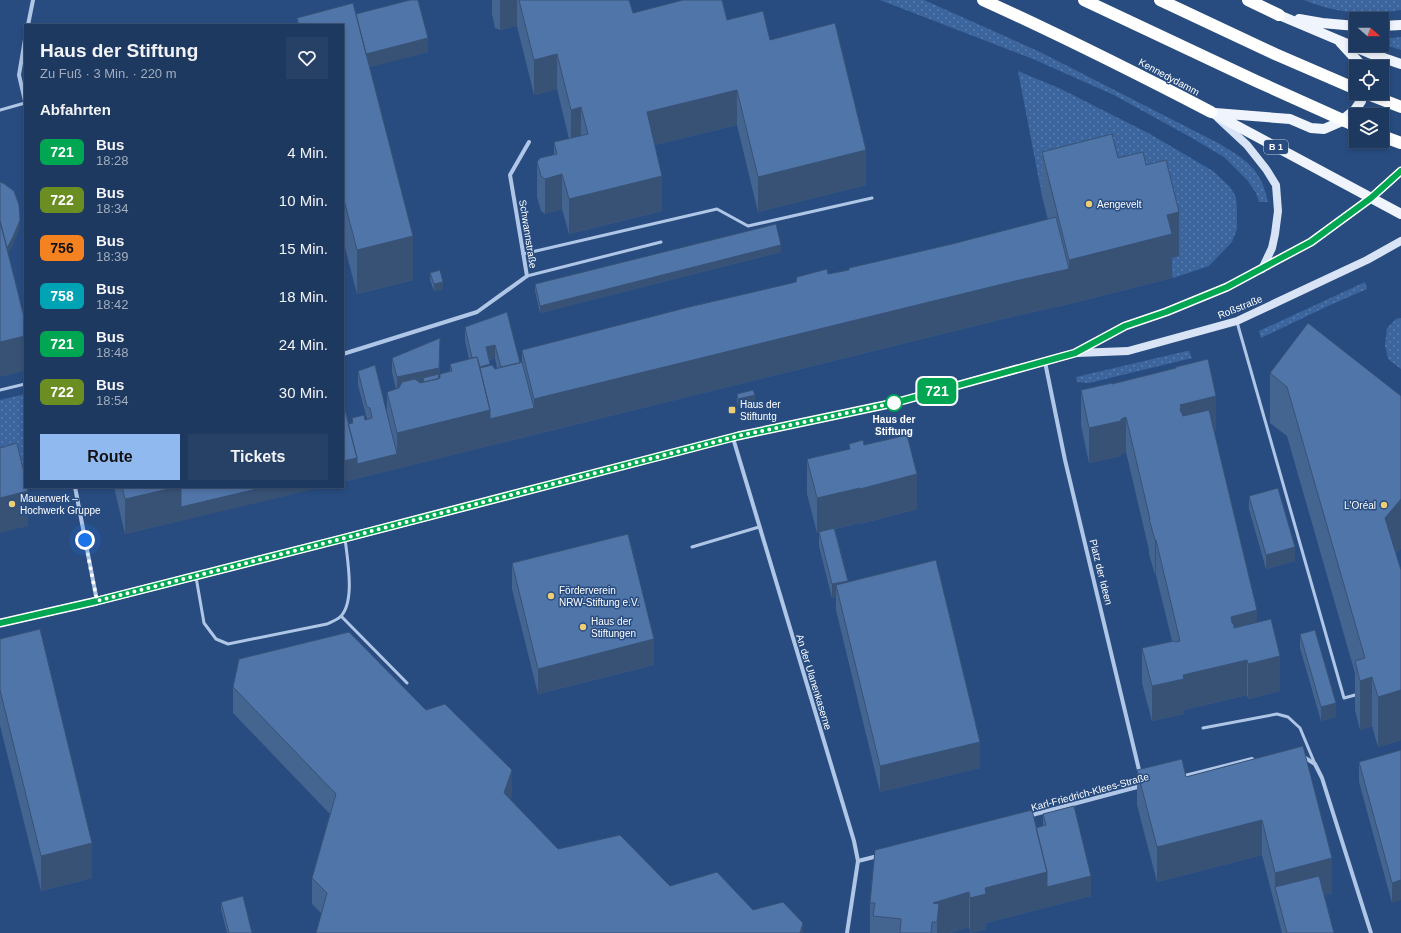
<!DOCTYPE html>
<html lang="de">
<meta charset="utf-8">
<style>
body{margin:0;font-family:Arial,sans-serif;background:#264066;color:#f1f3f6;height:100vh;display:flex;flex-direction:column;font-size:15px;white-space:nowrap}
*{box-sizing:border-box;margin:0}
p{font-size:13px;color:#a1acbd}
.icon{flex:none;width:22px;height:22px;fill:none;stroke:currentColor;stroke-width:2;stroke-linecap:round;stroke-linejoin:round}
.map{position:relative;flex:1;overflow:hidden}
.side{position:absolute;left:24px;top:24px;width:320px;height:464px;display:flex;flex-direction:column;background:#1e3960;border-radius:0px;box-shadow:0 2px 6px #0003,0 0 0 1px #3c5375}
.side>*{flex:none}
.badge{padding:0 8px;border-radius:6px;font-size:14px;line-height:26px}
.needle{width:26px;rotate:110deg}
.controls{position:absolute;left:1349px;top:12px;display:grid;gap:8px}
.controls a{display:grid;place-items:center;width:40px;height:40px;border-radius:0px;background:#1e3960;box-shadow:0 2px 6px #0003,0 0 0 1px #3c5375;font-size:20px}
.you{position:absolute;width:20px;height:20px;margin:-10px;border:3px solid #fff;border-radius:50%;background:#1a73e8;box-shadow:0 0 0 6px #1a73e833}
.map>.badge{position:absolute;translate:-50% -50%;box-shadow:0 0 0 2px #fff}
h2{padding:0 16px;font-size:15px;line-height:36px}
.round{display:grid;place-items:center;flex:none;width:42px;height:42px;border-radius:0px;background:#264066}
.overview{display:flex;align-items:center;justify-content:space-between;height:68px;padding:0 16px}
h1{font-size:19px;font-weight:700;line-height:30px}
.primary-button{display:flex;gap:8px;margin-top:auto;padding:8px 16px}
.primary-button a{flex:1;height:46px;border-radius:0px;background:#90b9f0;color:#111;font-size:16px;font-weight:700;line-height:46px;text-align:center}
.primary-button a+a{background:#264066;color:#f1f3f6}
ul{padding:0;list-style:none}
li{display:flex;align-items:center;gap:12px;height:48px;padding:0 16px}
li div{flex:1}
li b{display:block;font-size:15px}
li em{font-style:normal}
li .badge{min-width:44px;font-weight:700;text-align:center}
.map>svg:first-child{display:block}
</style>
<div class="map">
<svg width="1401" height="933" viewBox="0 0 1401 933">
<defs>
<pattern id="grass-dots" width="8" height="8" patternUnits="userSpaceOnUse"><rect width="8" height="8" fill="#3c659e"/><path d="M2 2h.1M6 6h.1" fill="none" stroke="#597cad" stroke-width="1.8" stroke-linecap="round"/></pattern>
</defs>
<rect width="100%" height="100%" fill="#284c80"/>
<path fill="url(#grass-dots)" d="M880,0H924L1038,51L1218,143C1246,160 1261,168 1268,202H1259L1256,193L1247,180L1224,157L1192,138L1114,95L1033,59Z
M1304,0H1401V10C1366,15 1337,14 1304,0Z
M1401,37V50L1382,44V39Z
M1018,71L1061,89L1150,134L1213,171L1230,187L1236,197L1237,209V229L1232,242L1209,266L1173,278L1167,259L1042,196Z
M1365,282L1367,289L1328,306L1261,338L1259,331Z
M1401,318V369L1388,359L1385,345L1387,328L1396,319Z
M1187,351H1189L1192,358L1089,383L1077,382L1076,377Z
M25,394V476L0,482V400Z"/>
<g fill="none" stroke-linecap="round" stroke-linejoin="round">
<path stroke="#afc6e6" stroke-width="3" d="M0,110L25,103
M523,254L717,209L748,226L872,198
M527,276L661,242
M1237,322L1344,698L1359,694
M0,390L25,384
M692,547L759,527
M196,577L204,623L216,639L228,644L327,624C331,622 337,620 340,617C356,602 347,558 345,538
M341,616L407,683
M1203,728L1277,714L1288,717L1300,728L1315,764"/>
<path stroke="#afc6e6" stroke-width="4" d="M28,25L33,0
M25,39L19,75L25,101
M343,354L477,312L527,276L510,175L529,142
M1045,362L1065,460L1140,774
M733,438L854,841L858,861L847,933
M75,487L97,601
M1302,756L1315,764L1322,778L1371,933
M1181,777L1252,759
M1028,816L1141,786
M858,861L878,856"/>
<path stroke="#d8e4f6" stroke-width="8" d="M1218,118L1247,145L1266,169L1276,185L1278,211L1275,234L1272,248L1262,269
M1077,353L1128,351L1237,321L1367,260L1401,241
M0,623L97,601L345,538L738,436L894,403L1075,353L1125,326L1166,312L1227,287L1311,242L1371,198L1401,171"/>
<path stroke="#f0f5fd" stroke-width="10" d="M1279,15L1369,53L1401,64
M1299,19L1322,23L1356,26
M1382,26L1401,25
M1340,42L1363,67
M1211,112L1401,214
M1215,113L1290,119L1311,128L1324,129L1340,122L1355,110L1361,101L1363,93"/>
<path stroke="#fff" stroke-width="12" d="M983,0C1060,35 1136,73 1211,112
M1160,0L1275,54L1356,89
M1248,0L1279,15
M1365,93L1401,107
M1382,136L1401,143"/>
<path stroke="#fff" stroke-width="12" d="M1084,0L1256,81L1356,126"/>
</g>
<path fill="#456591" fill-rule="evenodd" d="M492,0H629L633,13L727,20L770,40L866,185L758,212L737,125L655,145L662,211L569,234L562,209L545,214L541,211L537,197V162L554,154V142L569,139L557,89L534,95L517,26L500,30L495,28L492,14Z
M356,14L428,52L369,67L413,280L357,294L343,240V25H297V18Z
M1042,152L1118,158L1146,165L1179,256L1172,258V278L1069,304L1015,316L343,482V402L348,424H352V418L365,420L367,419L358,385V371L387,413V392L396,389L392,372V358L440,352L439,379L440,378V374L450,371V364L469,359L465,341V327L507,312L520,363L522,362V350L952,244L1048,220L1042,196ZM495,358L497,368L495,369L490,365L489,360Z
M781,252L540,313L535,291V284Z
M430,273L443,289L434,291L430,280Z
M1270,373L1401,396V548L1396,554L1401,570V740L1378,747L1372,726L1360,730L1355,710V673L1287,436L1270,423Z
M1112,384L1216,431H1214L1257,623L1280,691L1248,699L1247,695L1184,710V714L1152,721L1142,683V648L1172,641L1156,575H1155L1149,554V550L1126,452L1121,454V456L1089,463L1081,425V390Z
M737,394L755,402L738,406L737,401Z
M849,444L864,445L917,509L860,524V523L835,529L848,582L980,768L880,792L836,610V597L832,598L819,546V533H817L807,494V459L849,449Z
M114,487H321L125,534Z
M1249,496L1295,561L1266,569L1249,509Z
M512,563L654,665L538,694L512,589Z
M1300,634L1336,717L1321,721L1300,648Z
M0,639L92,878L41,891L0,725Z
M233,687L512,796L510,800L558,849L670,886L753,910L803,933L321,913L312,904V878L330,814L233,713Z
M1303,746L1332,893L1324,895L1334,933H1282L1262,855L1157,882L1137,805V770L1186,777Z
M1401,750L1392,903L1359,782V762Z
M1043,814L1091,896L986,923V929L970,933L969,927L950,933H870V903L1036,828L1043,826Z
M221,902L252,933H227L221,909Z"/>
<path fill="#385276" d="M500,0H517V26L500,30Z
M428,38V52L359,70V56Z
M557,54V89L534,95V60Z
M737,90V125L647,147V112Z
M581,107V142L571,145V110Z
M866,150V185L758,212V177Z
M562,174V209L545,214V179Z
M662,176V211L569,234V199Z
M1179,212V256L1172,258V278L1069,304L1015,316L343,482V461L357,458L397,454V433L490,410L534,408V399L1015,281L1069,269V260L1167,215Z
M20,220V227L13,245L2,263V256Z
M413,236V280L357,294V250Z
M781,245V252L540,313V306Z
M443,282V289L434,291V284Z
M25,336V371L0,377V342Z
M440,338V352L437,401L423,378V385L397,391V377Z
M495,345V358L486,361V347Z
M490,364V378L475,368Z
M755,395V402L738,406V399Z
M1216,396V431L1181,440L1180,405Z
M1126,417V452L1121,454V456L1089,463V428Z
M917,474V509L860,524V489Z
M177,487H265V501L125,534V499Z
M265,487H321L265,501Z
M860,488V523L817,533V498Z
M28,491V526L0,533V498Z
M1401,499V548L1385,567V518Z
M1155,540H1156V575H1155Z
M1295,547V561L1266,569V555Z
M848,581V594L836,585V597L832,598V584Z
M1257,610V645L1231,652V617Z
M654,639V665L538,694V669Z
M1280,656V691L1248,699V664Z
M1247,660V695L1184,710V714L1152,721V686L1183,675Z
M1372,677V726L1360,730V681Z
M1401,690V740L1378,747V697Z
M1336,703V717L1321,721V707Z
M980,742V768L880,792V766Z
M512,770V796L504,819V793Z
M1262,820V855L1157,882V847Z
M92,843V878L41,891V856Z
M1332,858V893L1280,906L1275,887V873Z
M1047,872L1091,876V896L986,923V929L970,933V898L985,888Z
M1401,880V900L1392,903V883Z
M969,892V927L950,933H937V922L933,903Z
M803,923V933H800Z"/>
<path fill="#5075a9" stroke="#385276" d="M410,0H418L428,38L366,54L356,14Z
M519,0H629L633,13L683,0H722L727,20L763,11L770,40L835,23L866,150L758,177L737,90L647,112L662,176L569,199L562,174L545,179L541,176L537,162L540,158L557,154L554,142L588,134L581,107L571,110L557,54L534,60Z
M353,3L413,236L357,250L343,196V25H299L297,18Z
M1112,134L1118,158L1143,152L1146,165L1166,160L1179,212L1167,215L1172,234L1069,260L1042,152Z
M0,182L3,183L14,191L19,205L20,220L13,237L7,248L0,221Z
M1056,217L1069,269L1015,281L534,399L522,350L689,307L796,282L797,277L827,269L828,274L849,270V268L952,244Z
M0,221L25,321V336L0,342Z
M776,224L781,245L540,306L535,284Z
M440,270L443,282L434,284L430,273Z
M507,312L520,363L501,367L495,345L486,347L490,364L480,367L477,357L472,358L465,327Z
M1308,323L1401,396V499L1385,518L1401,570V690L1378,697L1372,677L1360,681L1355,661L1365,658L1287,387L1270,373Z
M440,338L439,368L397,377L392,358Z
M477,357L490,410L397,433L387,392L399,388L402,382L415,379L420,383L440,378V374L452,371L450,364Z
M1208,359L1216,396L1180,405L1181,407L1180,410L1183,416L1209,410L1257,610L1231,617L1232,623L1234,625V628L1271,619L1280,656L1248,664L1247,660L1183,675L1184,679L1152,686L1142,648L1174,641L1175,642L1180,641L1156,540H1155L1149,519H1150L1126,417L1121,419V421L1089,428L1081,390L1112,383V384L1176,368V367Z
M522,362L534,408L490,419V410L480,368L492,365L495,369Z
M375,365L397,454L357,464V458L348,424L353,423L352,418L364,415L365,420L372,418L370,408L367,407L358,371Z
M439,374L438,379L424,382L423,378Z
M753,390L755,395L738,399L737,394Z
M343,402L357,458L343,461Z
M907,435L917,474L860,489V488L817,498L807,459L850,449L849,444L863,440L864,445Z
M17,443L25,477V487H27L28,491L0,498V448Z
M122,487H177L125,499Z
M181,487H265L181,507Z
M1278,488L1295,547L1266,555L1249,496Z
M834,528L848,581L832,584L819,532Z
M628,534L654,639L538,669L512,563Z
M936,560L980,742L880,766L836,585Z
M40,629L92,843L41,856L0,690V639Z
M1315,630L1336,703L1321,707L1300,634Z
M349,632L426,710L445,704L512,770L504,793L558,849L620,835L670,886L717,872L753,910L783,902L803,923L800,933H316L327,893L312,878L336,794L233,687L239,659Z
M1303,746L1332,858L1275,873L1262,820L1157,847L1137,770L1182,759L1186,777Z
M1401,750V880L1392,883L1359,762Z
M1074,806L1091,876L1047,887V872L1036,828L1046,825L1043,814Z
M1032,810L1047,872L985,888L986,894L970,898L969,892L933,903L939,904L937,922H932L931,933H900L901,919L873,916L875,903H870L875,850Z
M1319,876L1334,933H1287L1275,887Z
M243,896L252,933H229L221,902Z"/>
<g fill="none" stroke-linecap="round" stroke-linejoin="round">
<g stroke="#fff" stroke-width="9">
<path id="line" d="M0,623L97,601L345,538L738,436L894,403L1075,353L1125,326L1166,312L1227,287L1311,242L1371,198L1401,171"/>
</g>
<use href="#line" stroke="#00a651" stroke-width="6"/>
<path stroke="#fff" stroke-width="4" stroke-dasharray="0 7.2" d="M85,540L97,601L345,538L738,436L894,403"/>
</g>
<g fill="#eece75" stroke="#284c80" stroke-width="1.5">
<circle cx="1089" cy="204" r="4"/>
<rect x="728" y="406" width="8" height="8" rx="2"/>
<circle cx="12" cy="504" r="4"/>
<circle cx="1384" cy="505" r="4"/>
<circle cx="551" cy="596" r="4"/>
<circle cx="583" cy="627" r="4"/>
</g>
<circle fill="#fff" stroke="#00a651" stroke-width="2" cx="894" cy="403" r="8"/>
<g text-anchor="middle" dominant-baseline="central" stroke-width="3" stroke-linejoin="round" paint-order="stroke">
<rect fill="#284c80" stroke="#bec9d9" stroke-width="1" x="1264" y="140" width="24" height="14" rx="3"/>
<g font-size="9" font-weight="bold" fill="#fff">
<text x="1276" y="147">B 1</text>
</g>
<g font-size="10" fill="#fff" stroke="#284c80">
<text transform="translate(1169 77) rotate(28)">Kennedydamm</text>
<text transform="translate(528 234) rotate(81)">Schwannstraße</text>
<text transform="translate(1240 307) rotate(-22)">Roßstraße</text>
<text transform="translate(1101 572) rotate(76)">Platz der Ideen</text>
<text transform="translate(814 682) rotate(73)">An der Ulanenkaserne</text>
<text transform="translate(1090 792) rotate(-15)">Karl-Friedrich-Klees-Straße</text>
</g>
<g font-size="10" fill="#fff" stroke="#284c80" text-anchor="start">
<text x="1097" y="204">Aengevelt</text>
<text x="740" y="404">Haus der<tspan x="740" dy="12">Stiftuntg</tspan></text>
<text x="20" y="498">Mauerwerk –<tspan x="20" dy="12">Hochwerk Gruppe</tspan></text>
<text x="1376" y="505" text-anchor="end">L'Oréal</text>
<text x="559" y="590">Förderverein<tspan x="559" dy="12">NRW-Stiftung e.V.</tspan></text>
<text x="591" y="621">Haus der<tspan x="591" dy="12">Stiftungen</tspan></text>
</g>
<g font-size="10" font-weight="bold" fill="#fff" stroke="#284c80">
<text x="894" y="419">Haus der<tspan x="894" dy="12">Stiftung</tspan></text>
</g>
</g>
</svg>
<div class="controls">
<a><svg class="needle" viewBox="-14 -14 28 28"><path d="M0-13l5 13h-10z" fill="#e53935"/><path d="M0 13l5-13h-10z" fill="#a1acbd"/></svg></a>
<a><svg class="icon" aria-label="locate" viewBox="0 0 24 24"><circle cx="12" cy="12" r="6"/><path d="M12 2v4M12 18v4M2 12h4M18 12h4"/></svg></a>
<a><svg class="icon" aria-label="layers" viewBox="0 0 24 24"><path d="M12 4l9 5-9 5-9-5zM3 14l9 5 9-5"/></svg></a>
</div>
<div class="you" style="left:85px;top:540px"></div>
<b class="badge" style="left:937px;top:391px;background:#00a651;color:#fff">721</b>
<section class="side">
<div class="overview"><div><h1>Haus der Stiftung</h1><p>Zu Fuß · 3 Min. · 220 m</p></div><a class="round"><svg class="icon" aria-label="heart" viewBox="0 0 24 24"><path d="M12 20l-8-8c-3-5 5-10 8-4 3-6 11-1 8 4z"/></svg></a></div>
<h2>Abfahrten</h2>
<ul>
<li><span class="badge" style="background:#00a651;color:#fff">721</span><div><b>Bus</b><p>18:28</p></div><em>4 Min.</em></li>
<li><span class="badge" style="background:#6b8e23;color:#fff">722</span><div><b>Bus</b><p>18:34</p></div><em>10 Min.</em></li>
<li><span class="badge" style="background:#f58220;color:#111">756</span><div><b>Bus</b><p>18:39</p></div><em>15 Min.</em></li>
<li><span class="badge" style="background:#00a3b4;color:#fff">758</span><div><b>Bus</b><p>18:42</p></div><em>18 Min.</em></li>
<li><span class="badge" style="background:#00a651;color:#fff">721</span><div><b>Bus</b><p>18:48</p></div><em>24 Min.</em></li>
<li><span class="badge" style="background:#6b8e23;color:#fff">722</span><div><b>Bus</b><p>18:54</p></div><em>30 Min.</em></li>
</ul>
<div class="primary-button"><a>Route</a><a>Tickets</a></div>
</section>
</div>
